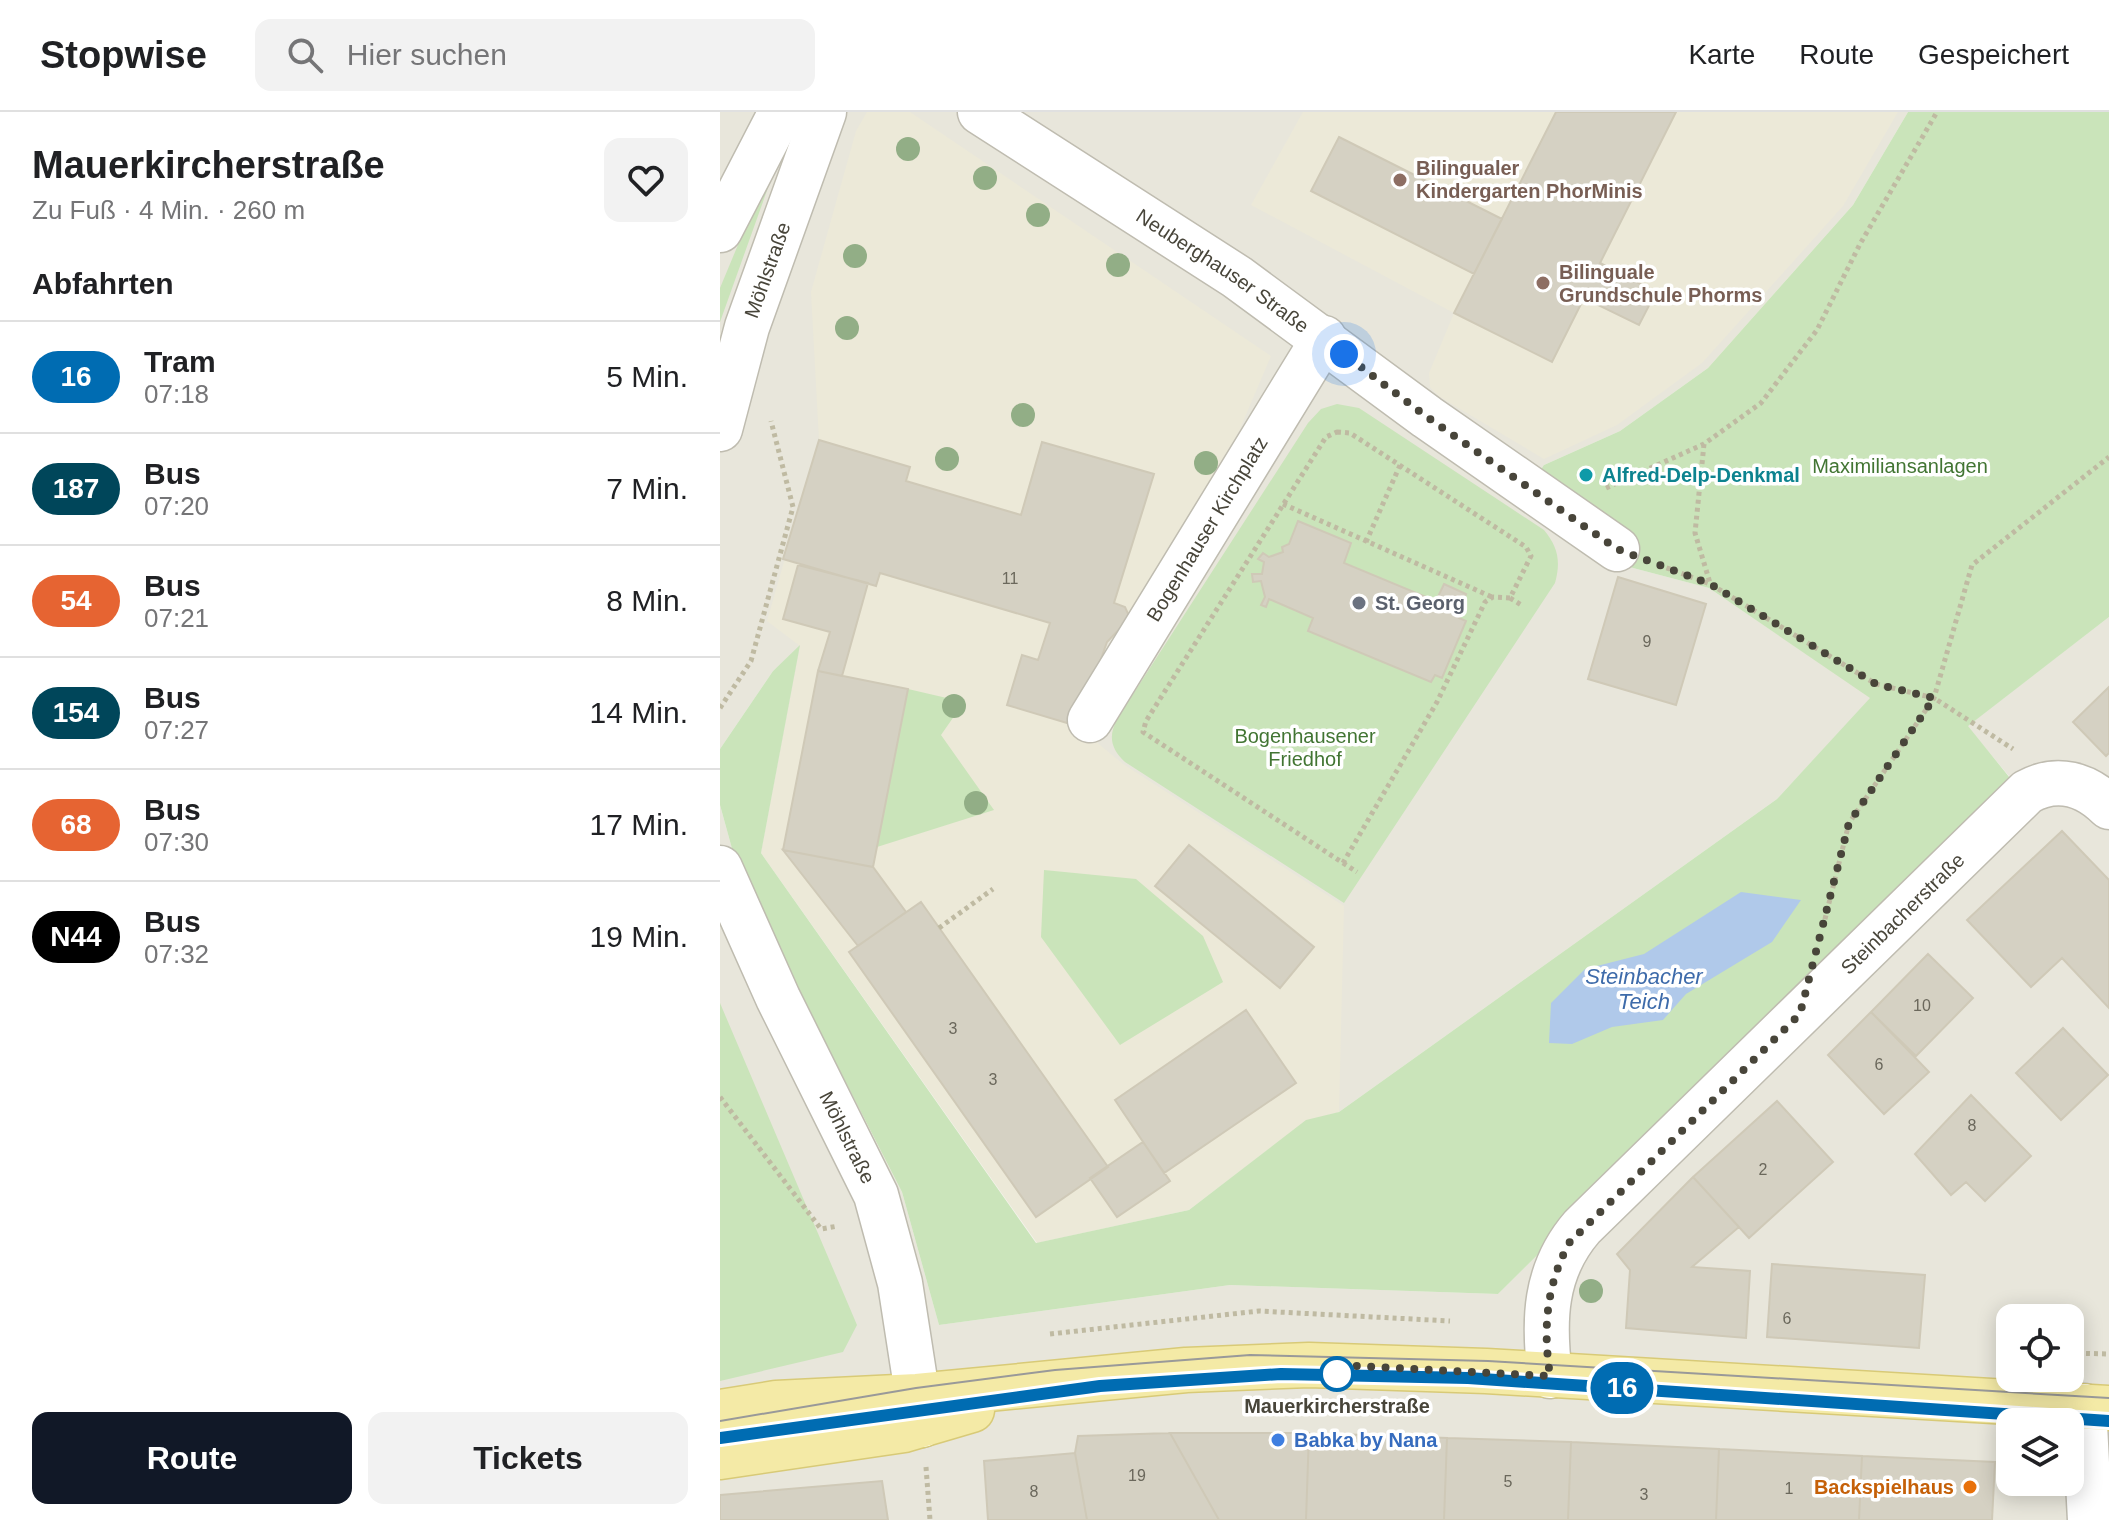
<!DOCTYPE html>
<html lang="de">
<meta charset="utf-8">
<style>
body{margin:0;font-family:Helvetica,sans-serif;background:#f2f2f2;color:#202124;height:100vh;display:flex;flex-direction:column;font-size:30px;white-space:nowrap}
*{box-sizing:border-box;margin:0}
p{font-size:26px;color:#757577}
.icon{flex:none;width:44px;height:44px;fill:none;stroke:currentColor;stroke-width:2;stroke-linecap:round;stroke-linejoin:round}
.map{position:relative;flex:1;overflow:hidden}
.drawer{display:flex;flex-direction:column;background:#fff;width:720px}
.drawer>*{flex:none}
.badge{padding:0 16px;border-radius:26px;font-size:28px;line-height:52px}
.controls{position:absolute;left:1276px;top:1192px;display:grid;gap:16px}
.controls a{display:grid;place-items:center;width:88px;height:88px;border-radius:16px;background:#fff;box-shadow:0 4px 20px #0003;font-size:40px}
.you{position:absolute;width:40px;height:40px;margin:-20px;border:6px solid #fff;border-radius:50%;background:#1a73e8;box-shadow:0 0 0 12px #1a73e833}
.map>.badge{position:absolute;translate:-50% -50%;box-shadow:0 0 0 4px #fff}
h2{padding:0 32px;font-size:30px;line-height:72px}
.round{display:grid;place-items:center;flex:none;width:84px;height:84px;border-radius:16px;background:#f2f2f2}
.summary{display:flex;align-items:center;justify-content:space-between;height:136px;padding:0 32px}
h1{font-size:38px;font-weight:600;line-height:60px}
.action{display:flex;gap:16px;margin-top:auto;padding:16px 32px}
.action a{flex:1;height:92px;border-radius:16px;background:#111827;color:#fff;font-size:32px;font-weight:600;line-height:92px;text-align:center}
.action a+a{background:#f2f2f2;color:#202124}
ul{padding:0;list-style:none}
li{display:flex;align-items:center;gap:24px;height:112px;padding:0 32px;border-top:2px solid #e0e0e0}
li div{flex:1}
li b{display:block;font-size:30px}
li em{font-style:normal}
li .badge{min-width:88px;font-weight:700;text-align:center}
header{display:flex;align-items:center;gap:48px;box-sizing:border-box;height:112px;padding:0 40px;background:#fff;border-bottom:2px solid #e0e0e0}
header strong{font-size:38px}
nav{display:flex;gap:44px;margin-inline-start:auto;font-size:28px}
.search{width:560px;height:72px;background:#f2f2f2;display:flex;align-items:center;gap:20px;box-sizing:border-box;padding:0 28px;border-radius:16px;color:#757577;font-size:30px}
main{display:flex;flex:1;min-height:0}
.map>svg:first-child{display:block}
</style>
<header>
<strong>Stopwise</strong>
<div class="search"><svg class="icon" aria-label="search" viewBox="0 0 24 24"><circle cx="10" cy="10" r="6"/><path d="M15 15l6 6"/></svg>Hier suchen</div>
<nav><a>Karte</a><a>Route</a><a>Gespeichert</a></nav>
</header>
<main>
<section class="drawer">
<div class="summary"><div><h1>Mauerkircherstraße</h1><p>Zu Fuß · 4 Min. · 260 m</p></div><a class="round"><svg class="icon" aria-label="heart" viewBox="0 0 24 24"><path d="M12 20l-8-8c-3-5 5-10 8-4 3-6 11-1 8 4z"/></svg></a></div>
<h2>Abfahrten</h2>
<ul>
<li><span class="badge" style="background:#006cb2;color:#fff">16</span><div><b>Tram</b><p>07:18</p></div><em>5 Min.</em></li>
<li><span class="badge" style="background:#00465a;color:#fff">187</span><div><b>Bus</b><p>07:20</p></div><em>7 Min.</em></li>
<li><span class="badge" style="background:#e66432;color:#fff">54</span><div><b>Bus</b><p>07:21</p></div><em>8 Min.</em></li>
<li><span class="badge" style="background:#00465a;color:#fff">154</span><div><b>Bus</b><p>07:27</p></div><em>14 Min.</em></li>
<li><span class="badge" style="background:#e66432;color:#fff">68</span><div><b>Bus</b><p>07:30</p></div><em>17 Min.</em></li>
<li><span class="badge" style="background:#000;color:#fff">N44</span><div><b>Bus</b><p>07:32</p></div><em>19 Min.</em></li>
</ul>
<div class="action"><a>Route</a><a>Tickets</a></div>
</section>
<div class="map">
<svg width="1389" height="1408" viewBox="0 0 1389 1408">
<rect width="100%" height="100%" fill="#f4f3ec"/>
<path fill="#e8e6db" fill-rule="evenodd" d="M0,0H1188L1133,93L988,256L900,319L824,353L879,447L989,476L1151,586L1057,687L619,1000L586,1009L41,741L79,535L53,559L0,637Z
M1389,505V1408H0V693L19,762L182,1080L219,1213L510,1173L778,1182L1294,670L1247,614ZM1290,1206H1350V1266H1290ZM1290,1310H1350V1370H1290Z"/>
<path fill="#ece9d8" d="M147,0H190L551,244L519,319L403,516L395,519L387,530L357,614L403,652L624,794L619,1000L586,1009L469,1098L317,1131L41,741L80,534L47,509L99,328L91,180L136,19Z
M583,0H1178L1123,94L982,251L897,313L824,347L720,285L710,275L709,261L734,201L531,93Z"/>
<path fill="#cae4ba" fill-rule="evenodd" d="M1188,0H1389V505L1248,614L1294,671L778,1182L510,1173L219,1213L182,1080L19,762L0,693V637L53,559L80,533L41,741L316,1131L469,1098L586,1008L619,1000L1057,687L1150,586L989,476L879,447L799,392L824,353L900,319L988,256L1133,93Z
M55,44L59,45L0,210V176Z
M617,292L639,296L824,418C838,435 841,449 835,471L624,791L405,650C391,637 388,625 397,607L588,311L601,297ZM579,409L631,431L624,451L742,500L722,566L715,563L711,569L588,519L593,506L549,487L546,495L542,493L545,485L541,469H533L532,462H542L544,450L539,446L543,441L549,445L563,440L562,435L569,432Z
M188,577L244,590L221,623L274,698L157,735Z
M324,758L416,767L483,824L503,870L400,933L321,825Z
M0,891L137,1213L123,1240L0,1269Z"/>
<path fill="#b0c9ea" d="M1021,780L1081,788L1052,830L966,882L943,908L892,915L852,932L829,931L831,891L865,857L924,842Z"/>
<path fill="#d5d1c3" stroke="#cfc9b7" stroke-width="2" d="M836,0H956L880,151L936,180L919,213L864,186L832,250L734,201Z
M619,25L782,107L754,162L591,79Z
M99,328L190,355L186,369L301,403L322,330L434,362L394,491L405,495L410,506L387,530L357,614L287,593L302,543L318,548L330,511L160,461L156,474L63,447Z
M578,409L631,431L624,451L742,500L739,506L746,509L722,566L715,563L711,570L588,519L593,506L549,487L546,495L541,493L545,485L541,469L533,470L532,462H542L544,450L538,447L543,441L549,445L563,440L562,435L569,432Z
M78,453L148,471L122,564L98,559L110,520L63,507Z
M898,465L986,492L956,593L868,567Z
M724,472L746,482L739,499L716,489Z
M98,559L188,577L153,755L63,738Z
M1389,575V641L1386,644L1353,610Z
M1342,719L1389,768V896L1342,846L1311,875L1247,808Z
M469,733L594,835L560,876L435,774Z
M63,738L153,755L186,800L138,834Z
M201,790L388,1055L316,1105L129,840Z
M1208,842L1253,886L1196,944L1151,900Z
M526,898L576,971L444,1061L395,988Z
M1151,900L1209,960L1164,1002L1108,943Z
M1343,916L1388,963L1341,1008L1296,961Z
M1251,983L1311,1044L1265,1089L1246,1070L1231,1083L1195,1042Z
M1057,989L1113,1050L1029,1126L973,1065Z
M423,1030L450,1069L397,1105L370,1066Z
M973,1065L1019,1115L972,1155L1030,1159L1026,1226L906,1216L910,1158L897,1142Z
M1052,1152L1205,1163L1199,1236L1047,1225Z
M450,1321H589L586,1408H499Z
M450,1321L499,1408H367L355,1341L358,1324Z
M589,1321L727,1326L724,1408H586Z
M727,1326L851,1330L848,1408H724Z
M851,1330L999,1337L996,1408H848Z
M999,1337L1142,1344L1139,1408H996Z
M355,1341L367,1408H268L264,1349Z
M1142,1344L1275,1350L1272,1408H1139Z
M162,1369L168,1408H0V1383Z"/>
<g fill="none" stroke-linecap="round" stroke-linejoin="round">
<g stroke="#bfbcb0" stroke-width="47">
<g id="minor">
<path id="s1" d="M260,0L517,165L707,305L897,437"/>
<path d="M0,118L61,0"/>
<path id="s2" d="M0,317L27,215L104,0"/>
<path id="s3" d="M370,608L604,226"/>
<path id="s4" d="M0,756L58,886L156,1083L180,1171L202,1313"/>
<path id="s5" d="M830,1264C823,1209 824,1159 862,1115L1307,680C1337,663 1366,672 1389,695"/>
<path d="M1364,1294L1370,1408"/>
</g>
</g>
<g stroke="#d8ca77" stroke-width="47">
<path id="major" d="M0,1300L56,1291L197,1284L466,1258L589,1253L766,1259L1389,1296
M0,1345L184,1318L252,1298"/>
</g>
<path stroke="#bfbaa2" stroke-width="5" stroke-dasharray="4 4" stroke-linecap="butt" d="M617,320L630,321L806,435L811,444L790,486L773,485L765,490L717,590L623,751L423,620L426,609L606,325Z
M984,332L975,421L990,471
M886,376L984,332L1041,291L1097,218L1140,132L1217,0
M563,392L772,485
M646,430L681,351
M939,453L990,472L1156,572L1214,586L1293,637
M790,486L803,494
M0,596L31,549L73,395L51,309
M623,751L637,760
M1103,815L1129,711L1214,586L1252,453L1389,345
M219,816L273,777
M0,985L101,1117L118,1114
M330,1222L539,1199L730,1209
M1350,1241L1389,1242
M206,1355L210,1408"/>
<use href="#minor" stroke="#fff" stroke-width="44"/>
<use href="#major" stroke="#f4eaa6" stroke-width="44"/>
<path stroke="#999" stroke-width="2" d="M0,1309L196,1276L335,1258L530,1243L768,1249L1389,1286
M0,1326L380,1274L561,1262L748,1266L1389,1309"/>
</g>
<g fill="#92ae86">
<circle cx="188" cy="37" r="12"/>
<circle cx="265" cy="66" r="12"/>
<circle cx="318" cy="103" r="12"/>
<circle cx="135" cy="144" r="12"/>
<circle cx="398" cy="153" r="12"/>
<circle cx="127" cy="216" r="12"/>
<circle cx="303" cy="303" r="12"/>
<circle cx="227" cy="347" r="12"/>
<circle cx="486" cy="351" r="12"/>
<circle cx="234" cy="594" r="12"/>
<circle cx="256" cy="691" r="12"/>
<circle cx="871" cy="1179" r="12"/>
</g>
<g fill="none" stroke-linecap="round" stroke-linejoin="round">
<g stroke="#fff" stroke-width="18">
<path id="line" d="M0,1326L380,1274L561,1262L748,1266L1389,1309"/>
</g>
<use href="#line" stroke="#006cb2" stroke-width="12"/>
<path stroke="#48453a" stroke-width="8" stroke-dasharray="0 14.4" d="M617,1262V1253L830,1264C823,1216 826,1175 849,1131L1080,902L1129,711L1214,586L1156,572L990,472L897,437L707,305L624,242"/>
</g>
<g fill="#8d6e63" stroke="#fff" stroke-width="3">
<circle cx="680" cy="68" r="8"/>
<circle cx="823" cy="171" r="8"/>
</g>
<circle fill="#0f9aa8" stroke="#fff" stroke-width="3" cx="866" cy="363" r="8"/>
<circle fill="#6b7280" stroke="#fff" stroke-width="3" cx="639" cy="491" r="8"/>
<circle fill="#fff" stroke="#006cb2" stroke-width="4" cx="617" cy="1262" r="16"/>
<circle fill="#3f7fe0" stroke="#fff" stroke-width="3" cx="558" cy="1328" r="8"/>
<circle fill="#e8710a" stroke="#fff" stroke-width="3" cx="1250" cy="1375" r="8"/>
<g text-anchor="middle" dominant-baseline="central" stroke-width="7" stroke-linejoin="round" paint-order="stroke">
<g font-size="16" fill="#6b685c">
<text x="290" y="466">11</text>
<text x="927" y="529">9</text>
<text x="1202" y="893">10</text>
<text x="233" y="916">3</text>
<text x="1159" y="952">6</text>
<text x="273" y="967">3</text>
<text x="1252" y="1013">8</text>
<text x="1043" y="1057">2</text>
<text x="1067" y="1206">6</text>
<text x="417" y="1363">19</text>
<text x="788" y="1369">5</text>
<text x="1069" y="1376">1</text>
<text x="314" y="1379">8</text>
<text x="924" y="1382">3</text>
</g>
<g font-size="20" font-weight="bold" fill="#785e54" stroke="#fff" text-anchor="start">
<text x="696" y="56">Bilingualer<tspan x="696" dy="23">Kindergarten PhorMinis</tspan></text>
<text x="839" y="160">Bilinguale<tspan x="839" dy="23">Grundschule Phorms</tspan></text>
</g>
<g font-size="20" fill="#48453a" stroke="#fff">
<text stroke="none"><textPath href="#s2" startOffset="166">Möhlstraße</textPath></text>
<text stroke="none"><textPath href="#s1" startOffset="290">Neuberghauser Straße</textPath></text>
<text stroke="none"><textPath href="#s3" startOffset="224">Bogenhauser Kirchplatz</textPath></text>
<text stroke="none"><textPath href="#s5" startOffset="606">Steinbacherstraße</textPath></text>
<text stroke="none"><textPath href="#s4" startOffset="298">Möhlstraße</textPath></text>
</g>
<g font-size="20" fill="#427533" stroke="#fff">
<text x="1180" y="354">Maximiliansanlagen</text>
<text x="585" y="624">Bogenhausener<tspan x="585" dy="23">Friedhof</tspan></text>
</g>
<g font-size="20" font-weight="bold" fill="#0d838f" stroke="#fff" text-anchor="start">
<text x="882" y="363">Alfred-Delp-Denkmal</text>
</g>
<g font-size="20" font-weight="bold" fill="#5b616d" stroke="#fff" text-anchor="start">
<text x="655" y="491">St. Georg</text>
</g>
<g font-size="20" font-weight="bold" fill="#48453a" stroke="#fff">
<text x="617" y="1294">Mauerkircherstraße</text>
</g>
<g font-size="20" font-weight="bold" fill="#366cbe" stroke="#fff" text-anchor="start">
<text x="574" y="1328">Babka by Nana</text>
</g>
<g font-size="20" font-weight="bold" fill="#c56008" stroke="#fff" text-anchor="end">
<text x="1234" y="1375">Backspielhaus</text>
</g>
<g font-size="22" font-style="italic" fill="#3e6baa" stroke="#fff">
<text x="924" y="864">Steinbacher<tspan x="924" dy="25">Teich</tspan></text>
</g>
</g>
</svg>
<div class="controls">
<a><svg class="icon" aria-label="locate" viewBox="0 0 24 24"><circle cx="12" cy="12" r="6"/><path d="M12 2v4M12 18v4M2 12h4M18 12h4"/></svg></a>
<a><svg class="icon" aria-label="layers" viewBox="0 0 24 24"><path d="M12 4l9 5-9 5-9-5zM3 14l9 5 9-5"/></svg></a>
</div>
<div class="you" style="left:624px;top:242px"></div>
<b class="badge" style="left:902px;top:1276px;background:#006cb2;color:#fff">16</b>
</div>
</main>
